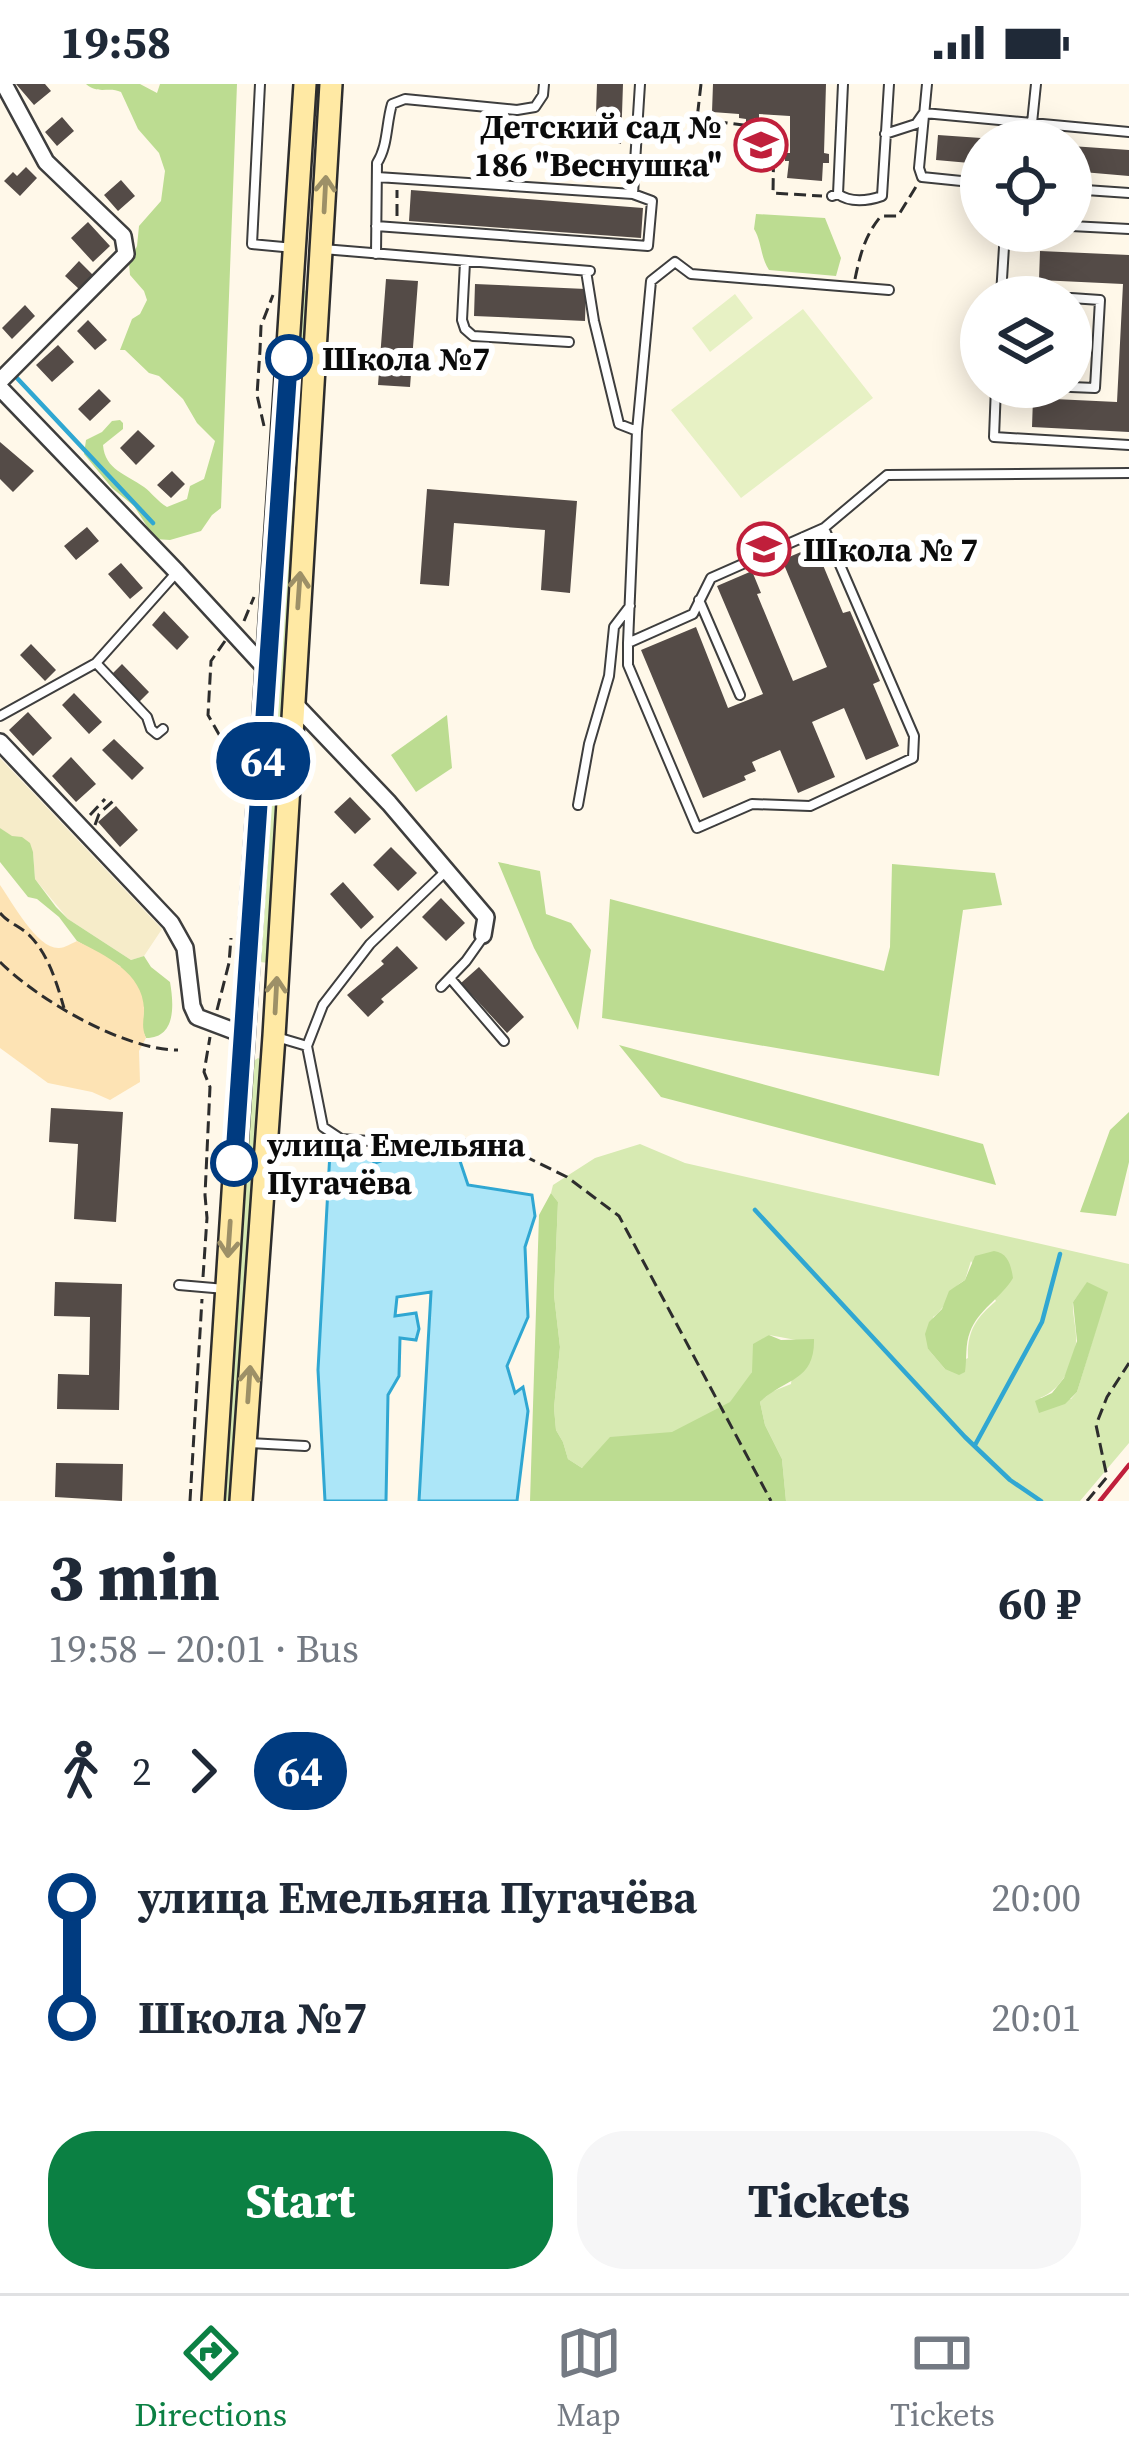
<!DOCTYPE html>
<meta charset="utf-8">
<style>
body{margin:0;font-family:"Source Serif 4",serif;background:#f6f6f7;color:#1f2937;height:100vh;display:flex;flex-direction:column;font-size:45px;white-space:nowrap}
*{box-sizing:border-box;margin:0}
p{font-size:39px;color:#747a83}
.icon{flex:none;width:66px;height:66px;fill:none;stroke:currentColor;stroke-width:2;stroke-linecap:round;stroke-linejoin:round}
.map{position:relative;height:1417px;overflow:hidden}
.drawer{display:flex;flex-direction:column;background:#fff;flex:1}
.drawer>*{flex:none}
.badge{padding:0 24px;border-radius:39px;font-size:42px;line-height:78px}
.buttons{position:absolute;left:960px;top:36px;display:grid;gap:24px}
.buttons a{display:grid;place-items:center;width:132px;height:132px;border-radius:50%;background:#fff;box-shadow:0 6px 30px #0003;font-size:60px}
.map>.badge{position:absolute;translate:-50% -50%;box-shadow:0 0 0 6px #fff}
.legs{display:flex;align-items:center;gap:18px;height:132px;padding:0 48px;font-size:39px}
.legs p{margin-inline-start:auto}
.head{display:flex;align-items:center;justify-content:space-between;height:204px;padding:0 48px}
h1{font-size:66px;font-weight:800;line-height:90px}
.primary-button{display:flex;gap:24px;margin-top:auto;padding:24px 48px}
.primary-button a{flex:1;height:138px;border-radius:48px;background:#0b8043;color:#fff;font-size:48px;font-weight:800;line-height:138px;text-align:center}
.primary-button a+a{background:#f6f6f7;color:#1f2937}
ul{padding:0 48px;list-style:none}
li{display:flex;align-items:center;gap:42px;height:120px;font-size:45px}
li i{display:grid;place-items:center;width:18px;height:100%;margin:0 15px;background:currentColor}
li i::after{content:'';width:30px;height:30px;margin:-15px;border:9px solid;border-radius:50%;background:#fff}
li p{margin-inline-start:auto}
li:first-child i{background:linear-gradient(#0000 50%,currentColor 0)}
li:last-child i{background:linear-gradient(currentColor 50%,#0000 0)}
.status{display:flex;justify-content:space-between;align-items:center;height:84px;padding:0 60px;background:#fff;direction:ltr}
.status svg{height:33px;fill:currentColor}
.dock{display:flex;justify-content:space-around;align-items:center;height:168px;border-top:3px solid #e0e1e3;background:#fff;font-size:33px;color:#747a83}
.dock a{display:grid;justify-items:center;gap:6px}
.dock .on{color:#0b8043}
.map>svg:first-child{display:block}
</style>
<div class="status"><b>19:58</b><svg viewBox="0 0 49 12"><path d="M0 12V9h3v3zM5 12V6h3v6zM10 12V3h3v9zM15 12V0h3v12zM26 1h20v11H26zM47 4h2v5h-2z"/></svg></div>
<div class="map">
<svg width="1129" height="1417" viewBox="0 0 1129 1417">
<rect width="100%" height="100%" fill="#fff8e9"/>
<path fill="#f6ecc9" d="M0,674L162,845L144,872L131,876L68,835L35,795L33,768L0,744Z"/>
<path fill="#d7eab2" fill-rule="evenodd" d="M300,206L310,207L269,879L260,878Z
M258,974L264,977L235,1417H223L252,978Z
M640,1060L685,1079L1129,1180V1359L1080,1417H786L782,1375L765,1341L760,1318L771,1308L791,1300L796,1256L769,1251C759,1273 749,1301 731,1318C705,1342 618,1370 582,1384L568,1375L563,1358L556,1346L554,1324L560,1263L554,1211L558,1118L551,1109L553,1101L595,1074ZM971,1177L996,1217C976,1234 967,1247 968,1274L945,1285L928,1265L933,1233C949,1222 947,1206 965,1196ZM1087,1199L1107,1208L1077,1308L1071,1315L1040,1314C1061,1306 1075,1280 1076,1258C1077,1245 1072,1231 1073,1218Z"/>
<path fill="#bcdc91" d="M86,0H140L157,9L160,0H237L221,424L212,431L201,447L170,456L155,455L134,422L112,404L84,370L86,356L102,348L112,337L120,336L123,339V345L103,361C105,386 126,390 144,403C152,409 157,417 167,423L187,415L190,402L204,395L215,357L197,339L183,315L159,292L149,289L125,266H120L132,235L140,230L147,216L144,207L130,191L129,179L137,162L139,142L161,117L165,87L159,69L138,45L121,8C109,2 98,11 86,0Z
M756,130L825,134L841,174L836,192L769,186C760,172 762,158 754,145Z
M447,631L452,684L416,708L391,671Z
M0,744L12,752L22,753L30,759L33,768L35,795L56,823L68,835L131,876L144,872L151,883L170,898C174,921 176,954 146,954L142,945L144,924L120,882L77,857L59,833L37,815L28,813L0,778Z
M498,778L540,787L546,830L571,839L591,866L578,946L534,864Z
M892,780L995,789L1002,821L963,826L939,992L602,934L610,815L884,887L890,863Z
M619,961L983,1060L996,1101L661,1013Z
M1129,1028V1078L1116,1132L1080,1128L1110,1046Z
M551,1109L558,1118L554,1211L560,1263L554,1324L556,1346L563,1358L568,1375L582,1384L610,1353L672,1348L730,1318L752,1288L753,1260L769,1251L781,1256L814,1255C815,1298 785,1294 760,1318L765,1341L782,1375L786,1417H530L539,1131Z
M994,1167C1008,1169 1011,1181 1013,1194C1001,1214 978,1226 970,1248C965,1260 967,1275 965,1288L959,1291L945,1285L928,1265L925,1250L929,1238L942,1225L949,1207L965,1196L975,1172Z
M1087,1198L1108,1208L1077,1308L1065,1320L1039,1329L1035,1317L1052,1309L1064,1294L1077,1257L1073,1218Z"/>
<path fill="#fde3b4" d="M0,801C12,818 37,865 59,864C65,864 72,859 77,857C105,871 143,889 144,925C144,937 141,942 146,954L139,967L140,998L110,1016L92,1008L48,999L0,964Z"/>
<path fill="#e7f1c4" d="M735,210L753,234L710,268L692,244Z
M803,225L873,314L741,414L671,326Z"/>
<path fill="#ace6f8" stroke="#30a7d2" stroke-width="3" d="M330,1068L369,1073L375,1079L381,1077L386,1070L400,1069L413,1074H459L468,1101L532,1111L535,1132L525,1163L528,1233L507,1282L515,1309L523,1303L528,1327L517,1417H419L431,1208L397,1213L395,1232L416,1229L419,1245L416,1256L400,1254L399,1292L388,1311L386,1417H325L318,1286Z"/>
<g fill="none" stroke-linecap="round" stroke-linejoin="round">
<path stroke="#30a7d2" stroke-width="4.5" d="M16,293L153,439
M755,1126L965,1353L1010,1396L1041,1417
M975,1361L1042,1238L1060,1170"/>
</g>
<path fill="#544b47" d="M16,0H45L51,7L34,21Z
M597,0H623L621,60L595,59Z
M713,0H826L824,69L829,70V79H823L822,97L787,94L789,77H785V69H790V32L759,30V35L754,34V41L746,40V35L739,34V30L712,28Z
M62,33L74,47L57,62L45,48Z
M938,51L981,54V80L936,76Z
M1071,62L1129,66V92L1071,87Z
M26,83L37,94L20,112L4,97L13,88L17,92Z
M121,96L135,112L118,127L104,111Z
M411,106L643,124L641,154L409,137Z
M88,138L110,162L93,178L71,154Z
M1040,167L1129,171V348L1032,343L1033,314L1117,318L1123,200L1039,196Z
M79,177L93,191L79,205L65,192Z
M386,195L418,197L410,303L378,301Z
M475,200L586,205L585,237L474,232Z
M25,221L35,232L12,255L2,244Z
M88,236L107,256L95,266L77,247Z
M58,261L74,278L52,298L36,281Z
M99,305L111,317L90,337L78,325Z
M138,346L155,362L136,381L120,364Z
M0,358L34,387L13,408L0,395Z
M172,387L185,400L171,414L157,401Z
M427,405L577,417L570,509L541,506L545,446L454,439L449,502L420,500Z
M87,443L99,457L76,476L64,462Z
M815,462L843,529L850,527L880,597L873,600L899,662L866,676L844,624L812,638L835,693L798,709L780,666L752,678L756,687L744,692L746,696L703,714L641,566L696,543L728,624L763,610L717,502L752,487L761,509L757,510L793,597L827,583L782,476Z
M121,479L143,504L130,515L108,490Z
M164,527L189,553L177,566L152,541Z
M31,560L56,586L45,597L20,571Z
M122,580L149,608L139,618L112,590Z
M74,609L102,638L89,650L62,621Z
M28,628L52,654L33,672L9,646Z
M114,655L144,684L132,696L102,666Z
M71,673L96,700L76,718L52,692Z
M350,713L371,735L355,750L334,728Z
M116,722L138,746L120,763L98,738Z
M391,763L417,789L398,807L373,781Z
M343,798L374,833L361,845L330,810Z
M441,814L465,839L446,857L422,833Z
M397,862L418,884L381,915L384,918L368,933L347,911L384,880L381,877Z
M479,883L524,933L507,949L461,899Z
M51,1024L123,1028L116,1138L74,1135L78,1060L49,1058Z
M55,1198L122,1200L119,1326L57,1325L58,1290L89,1291L90,1233L54,1232Z
M56,1379L123,1380L122,1417L55,1413Z"/>
<g fill="none" stroke-linecap="round" stroke-linejoin="round">
<g stroke="#3e3e3e" stroke-width="12">
<path id="lane" d="M260,0L252,160L294,164
M927,0L919,84L922,93L981,99
M924,29L1129,48
M1032,39L1036,0
M885,50L916,40L923,30
M1071,105L1129,109
M633,110L640,0
M838,110L843,0
M832,112L838,110C850,119 868,117 882,112L889,0
M376,142L648,162L652,117L633,110L377,93
M1071,142L1129,145
M1005,147L1001,211L1044,213
M323,165L590,187
M376,170L377,79C388,62 386,40 392,20L405,15L517,26L535,23L543,11L544,0
M465,178L462,236L465,245L473,252L569,258
M586,187L594,237L619,340L637,347
M996,303L994,353L1129,361
M1071,303L1095,304L1100,216L1071,214
M824,444L711,494L693,530L628,559V581L697,744L752,720L810,722L913,674L914,652L824,444L887,391L1129,389
M699,516L740,611
M628,559L637,347L651,197L675,178L691,190L889,206
M96,579L147,633L151,645L157,650L163,645
M0,632L96,579L177,488
M578,721L589,660L609,592L614,543L630,522
M445,788L370,860L323,921L307,962L323,1043L341,1055L426,1061L498,1060
M450,894L504,957
M441,903L466,877L483,853
M280,954L307,962
M179,1201L225,1205
M247,1359L305,1362"/>
</g>
<g stroke="#3e3e3e" stroke-width="20">
<path id="street" d="M0,297L126,170L123,152L46,78L4,0
M0,304L177,488L269,588
M292,617L389,719L486,833L483,851
M0,658L171,839L185,864L192,922L197,933L242,950"/>
</g>
<g stroke="#2d2d2d" stroke-width="26">
<path id="secondary" d="M213,1417L305,0
M241,1417L274,952L331,0"/>
</g>
<path stroke="#2d2d2d" stroke-width="3" stroke-dasharray="12 6" stroke-linecap="butt" d="M701,0L697,35L774,45L773,109L822,112
M397,132V106
M855,195C860,171 865,151 881,132H898L917,101
M264,342L257,311L260,266L261,242L273,211
M244,537L254,513
M225,557L211,577L208,631L241,689
M90,731L105,715
M95,741L99,730L113,717
M0,829C8,839 22,843 31,853C49,872 57,900 64,924
M0,878C38,916 124,966 178,966
M217,926L229,879L231,854
M508,1064L567,1093L619,1132L771,1417
M203,1193L207,1134L205,1111L210,1003L204,988L210,953
M190,1417L202,1215
M1087,1417L1107,1393L1096,1341L1107,1313L1129,1279"/>
<use href="#lane" stroke="#fff" stroke-width="8"/>
<use href="#street" stroke="#fff" stroke-width="15"/>
<use href="#secondary" stroke="#ffe9a4" stroke-width="21"/>
<path stroke="#c01f3b" stroke-width="4.5" d="M1100,1417L1129,1381"/>
</g>
<defs><path id="oneway-shaft" d="M-6 0H5M1.5-3L5.5 0L1.5 3" fill="none" stroke-width="1.6" stroke-linecap="round" stroke-linejoin="round" transform="scale(3)"/></defs>
<g stroke="#9d9067">
<use href="#oneway-shaft" transform="translate(325 110) rotate(-87)"/>
<use href="#oneway-shaft" transform="translate(299 506) rotate(-86)"/>
<use href="#oneway-shaft" transform="translate(276 911) rotate(-87)"/>
<use href="#oneway-shaft" transform="translate(229 1155) rotate(94)"/>
<use href="#oneway-shaft" transform="translate(249 1300) rotate(-86)"/>
</g>
<g fill="none" stroke-linecap="round" stroke-linejoin="round">
<g stroke="#fff" stroke-width="27">
<path id="line-1" d="M234,1079L289,274"/>
</g>
<use href="#line-1" stroke="#003b80" stroke-width="18"/>
</g>
<defs>
<g id="school-ring" transform="scale(2.7)"><circle r="9.5" fill="#fff" stroke="#c01f3b" stroke-width="1.5"/><path d="M0-5L7-2L0 1L-7-2ZM-4 1L0 2.5L4 1V4Q0 6-4 4Z" fill="#c01f3b"/></g>
</defs>
<g fill-rule="evenodd">
<use href="#school-ring" x="761" y="61"/>
<use href="#school-ring" x="764" y="465"/>
</g>
<g fill="#fff" stroke="#003b80" stroke-width="6">
<circle cx="289" cy="274" r="21"/>
<circle cx="234" cy="1079" r="21"/>
</g>
<g text-anchor="middle" dominant-baseline="central" stroke-width="12" stroke-linejoin="round" paint-order="stroke">
<g font-size="33" font-weight="bold" fill="#0b0b0b" stroke="#fff" text-anchor="end">
<text x="722" y="42">Детский сад №<tspan x="722" dy="38">186 "Веснушка"</tspan></text>
<text x="803" y="465" text-anchor="start">Школа № 7</text>
</g>
<g font-size="33" font-weight="bold" fill="#0b0b0b" stroke="#fff" text-anchor="start">
<text x="322" y="274">Школа №7</text>
<text x="267" y="1060">улица Емельяна<tspan x="267" dy="38">Пугачёва</tspan></text>
</g>
</g>
</svg>
<div class="buttons">
<a><svg class="icon" aria-label="locate" viewBox="0 0 24 24"><circle cx="12" cy="12" r="6"/><path d="M12 2v4M12 18v4M2 12h4M18 12h4"/></svg></a>
<a><svg class="icon" aria-label="layers" viewBox="0 0 24 24"><path d="M12 4l9 5-9 5-9-5zM3 14l9 5 9-5"/></svg></a>
</div>
<b class="badge" style="left:263px;top:677px;background:#003b80;color:#fff">64</b>
</div>
<section class="drawer">
<div class="head"><div><h1>3 min</h1><p>19:58 – 20:01 · Bus</p></div><b>60 ₽</b></div>
<div class="legs"><svg class="icon" aria-label="walk" viewBox="0 0 24 24"><circle cx="13" cy="4" r="2"/><path d="M13 8l-2 6 4 7M11 14l-3 7M7 12l3-4h3l4 4"/></svg>2<svg class="icon" aria-label="forward" viewBox="0 0 24 24"><path d="M9 5l7 7-7 7"/></svg><b class="badge" style="background:#003b80;color:#fff">64</b></div>
<ul>
<li><i style="color:#003b80"></i><b>улица Емельяна Пугачёва</b><p>20:00</p></li>
<li><i style="color:#003b80"></i><b>Школа №7</b><p>20:01</p></li>
</ul>
<div class="primary-button"><a>Start</a><a>Tickets</a></div>
</section>
<nav class="dock">
<a class="on"><svg class="icon" aria-label="directions" viewBox="0 0 24 24"><path d="M12 3l9 9-9 9-9-9zM9 14v-3h6M13 9l2 2-2 2"/></svg>Directions</a>
<a><svg class="icon" aria-label="map" viewBox="0 0 24 24"><path d="M3 6l6-2 6 2 6-2v14l-6 2-6-2-6 2zM9 4v14M15 6v14"/></svg>Map</a>
<a><svg class="icon" aria-label="tickets" viewBox="0 0 24 24"><path d="M3 7h18v10H3zM15 7v10"/></svg>Tickets</a>
</nav>
